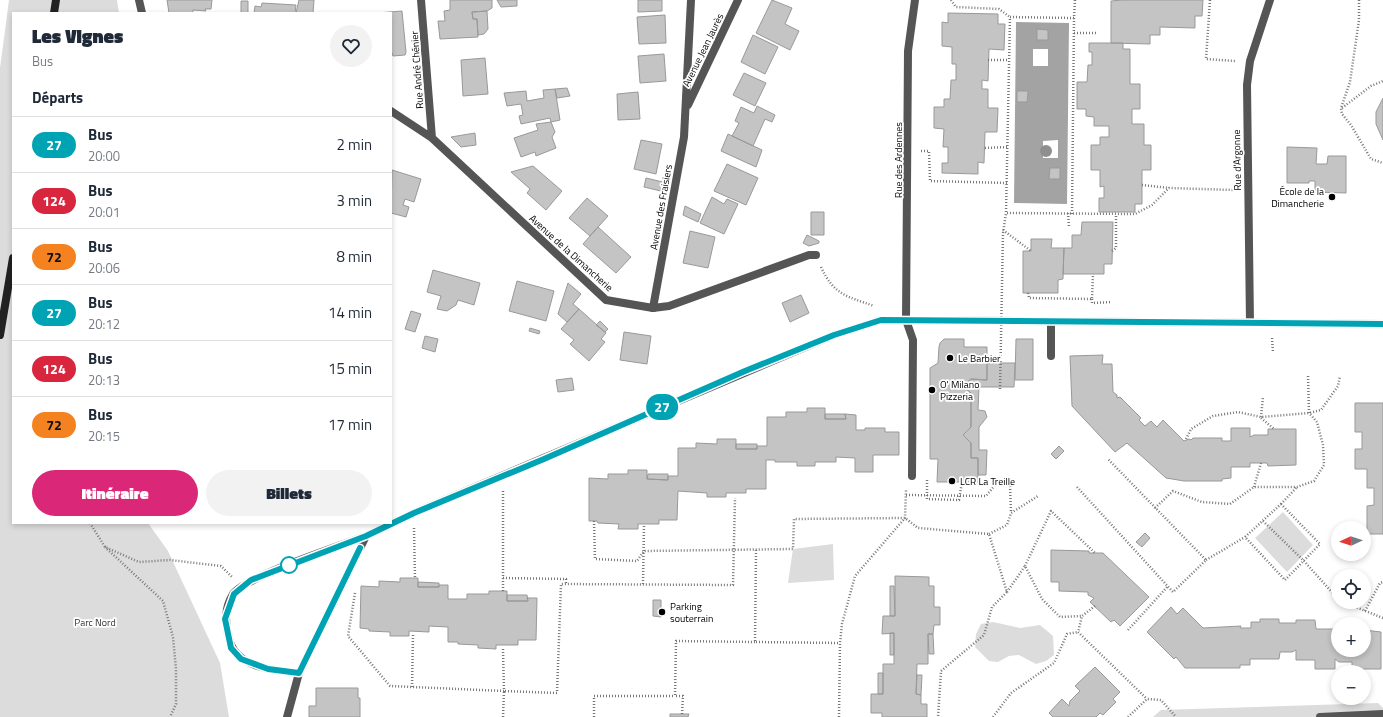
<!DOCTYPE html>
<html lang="fr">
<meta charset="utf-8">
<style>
body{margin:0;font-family:"Titillium Web",sans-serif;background:#f2f2f3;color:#1f2937;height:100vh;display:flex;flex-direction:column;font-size:15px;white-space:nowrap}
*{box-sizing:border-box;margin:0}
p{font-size:13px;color:#747a83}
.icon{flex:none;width:22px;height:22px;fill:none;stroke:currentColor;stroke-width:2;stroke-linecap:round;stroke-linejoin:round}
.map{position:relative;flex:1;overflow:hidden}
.side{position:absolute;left:12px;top:12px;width:380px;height:512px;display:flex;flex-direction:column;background:#fff;border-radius:0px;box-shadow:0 2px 6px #0003}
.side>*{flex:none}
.badge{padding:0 8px;border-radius:13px;font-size:14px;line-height:26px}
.needle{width:26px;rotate:266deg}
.fabs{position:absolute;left:1331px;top:521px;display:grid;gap:8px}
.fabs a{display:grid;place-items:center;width:40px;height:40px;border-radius:50%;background:#fff;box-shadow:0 2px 6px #0003;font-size:20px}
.map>.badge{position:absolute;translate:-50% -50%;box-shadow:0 0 0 2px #fff}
h2{padding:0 20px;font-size:15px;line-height:36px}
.round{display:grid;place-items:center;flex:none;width:42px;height:42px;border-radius:21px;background:#f2f2f3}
.overview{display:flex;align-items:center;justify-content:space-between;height:68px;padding:0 20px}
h1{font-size:19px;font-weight:800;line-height:30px}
.primary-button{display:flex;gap:8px;margin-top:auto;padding:8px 20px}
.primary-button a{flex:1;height:46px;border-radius:24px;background:#db2777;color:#fff;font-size:16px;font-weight:800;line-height:46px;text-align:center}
.primary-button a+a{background:#f2f2f3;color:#1f2937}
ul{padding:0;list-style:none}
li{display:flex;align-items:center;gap:12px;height:56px;padding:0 20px;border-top:1px solid #e0e1e3}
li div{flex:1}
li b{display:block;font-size:15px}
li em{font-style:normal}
li .badge{min-width:44px;font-weight:700;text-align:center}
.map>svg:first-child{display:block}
</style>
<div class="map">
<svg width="1383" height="717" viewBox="0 0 1383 717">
<rect width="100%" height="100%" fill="#fff"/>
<path fill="#dcdcdc" d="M9,0H117L119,13H13V523H148L168,551L220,663L229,717H0V68Z
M1283,512L1313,545L1287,572L1255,538Z
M833,544L834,580L788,583L793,549Z
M993,622L1020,628L1040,625L1053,636L1054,655L1046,661L1036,664L1019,655L1009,656L998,662L989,661L975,647L976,634L981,624Z
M1378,703L1383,708V717H1153L1161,710Z"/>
<path fill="#a3a3a3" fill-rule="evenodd" d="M1016,22L1069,23L1067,204L1014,203ZM1037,30H1048V40H1037ZM1033,49H1048V66H1033ZM1017,91H1028L1027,102L1017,101ZM1058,140V158H1043V141ZM1050,168H1060V179H1050Z"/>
<path fill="#c4c4c4" stroke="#999" d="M167,0H212L211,9H205L206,11L193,10V13H169Z
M299,0H314L313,13H296Z
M450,0H492V8L487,11L472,12L473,19H477L478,37L440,39L438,21H445L444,11L450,10Z
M497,0H517V6L501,7Z
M638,0H662V11L638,12Z
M772,0L792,8L785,24L799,31L790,50L756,33Z
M1122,0H1203L1202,16H1195V28L1160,27V35H1150V44L1111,43V1Z
M241,1H248V13H241Z
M262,3L296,5L295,13H254L255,6L261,7Z
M402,11L406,52L405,55L393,56L391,50V13H377Z
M487,11L488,29L484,34L478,35L477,19H473L472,12Z
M948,13L998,14V24H1005L1004,50L989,49L988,81L982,80V89H988V108H998L997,132H985L984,163L978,162V174L942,173V163H948V147H943L944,129L934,128V107H944V99H950L951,80H956V64H952V47L942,46V22L948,23Z
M665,15L666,43L639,44L637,17Z
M1037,29L1048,30V40H1037Z
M753,35L778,47L765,74L741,62Z
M1089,43H1123V49H1130V84H1140V109H1132V124H1144V145H1151V170H1142V204H1135V212H1099V198H1104V186L1100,187V170H1091V145H1100V137H1109V126H1094V117L1086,116V109H1077V82H1087L1088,65H1092V52H1089Z
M664,54L666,81L640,83L638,56Z
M485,58L488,94L463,96L461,60Z
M744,73L766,83L755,106L733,95Z
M567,88L570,96L557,98L555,89Z
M555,89L560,120L551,122L550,118L521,124L519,116L523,115L521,104L507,106L504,93L526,91L527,101L544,98L543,90Z
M1017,91H1028L1027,102H1017Z
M638,92L640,119L618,120L617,94Z
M1383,98V140L1376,124V112Z
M757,106L775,115L772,122L765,119L753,146L732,136L739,123L735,121L741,107L754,113Z
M551,122L555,132L552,137L556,148L536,156L535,152L521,157L514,138L538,130L536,124Z
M475,133L476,145L461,147L451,137Z
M728,134L762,150L756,167L721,151Z
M641,140L662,144L656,174L634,169Z
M1287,147L1317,148L1316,164H1327L1328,156H1346V193L1315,192V181H1309V183H1287Z
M727,164L758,178L746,205L714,191Z
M533,166L562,191L546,210L527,193L530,189L511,172Z
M1050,168H1060V179H1049Z
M392,170L421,179L414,202L405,199L403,205L409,207L406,217L391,213Z
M646,178L667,183L665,192L644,187Z
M712,197L724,204L727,199L738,204L724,234L700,223Z
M587,198L608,216L590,236L569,218Z
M685,206L701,214L698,222L683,215Z
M811,212H824V235H811Z
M1082,222H1113L1112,264H1104V274H1063L1064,248H1072V235H1081Z
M598,227L631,257L616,273L583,244Z
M690,231L715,237L708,268L683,263Z
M807,235L819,241V243L809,246L803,243Z
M1031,239H1052L1051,248H1064L1063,279L1058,280V293H1023V251H1031Z
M433,270L480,283L474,305L458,300L456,305L447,311L437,309L441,296L427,292Z
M517,281L554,291L546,321L509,311Z
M568,283L581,294L573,304L579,309L567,322L558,314Z
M801,295L809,313L790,322L782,303Z
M579,309L606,333L601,339L605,342L589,361L570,344L574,340L561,329Z
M411,311L421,314L415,332L405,329Z
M600,321L608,329L605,332L596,325Z
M530,328L540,331L539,334L529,331Z
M624,332L651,336L647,364L620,360Z
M425,336L438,339L435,352L422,348Z
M944,339H964V347H987V380L971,379L963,386L971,393V427L963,435L971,443V458H978V482H937L938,459H930V368L938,363L939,347L940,343Z
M1016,339H1033V380H1015Z
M1103,355L1102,364H1112L1113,392L1117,395V398L1120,397L1141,418L1139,420L1145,426L1151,421L1157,427L1163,420L1184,441L1189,439L1191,440L1193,438H1222V441H1231V428H1250V437L1254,435H1268V429H1296V465L1268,466L1267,463H1250V467H1231V478L1222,479V481H1184L1166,478L1127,443L1115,452L1072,406L1070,356Z
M987,363H1015L1014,387H979L978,410L985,411L987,417L979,427V450H987L986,475H978V458H971V443L963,435L971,427V393L963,386L971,379L987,380Z
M572,378L574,390L558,392L556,380Z
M1355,403H1383V534H1367V506L1374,505V488H1367V469H1355V449H1362V432H1355Z
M807,408H825V419H846L845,414L856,415V430H865V428H885V432H899V455H873V472H855V458L836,457V462H815V466H797V462H775V460H766V489H746V493H726V497H707V493L678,491L677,520H659V524H638V529H618L619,524L598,523L597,521H589V478L608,479V474H628V470H647V479L668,480V476H678V448H696V443L717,444V439H736V449H757V446H767V417H786V412H807Z
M825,414H845L846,419H825Z
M736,444H757V449H736Z
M1059,446L1064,451L1056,459L1051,454Z
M648,474H668V480L647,479Z
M1145,533L1150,538L1142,547L1136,542Z
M1051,550L1089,551V553H1103L1149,597L1120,626L1114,620L1111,622L1090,602L1094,598L1088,595V592L1059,591V582H1051Z
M895,576L929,577V586H934V607H940V625H934L933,634H928V664H917L916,694L921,695V704H927V717H882V713H871V694H883V664H894V633L882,634L883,616H895Z
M400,578H418V587H439V585H448V599H467V594H489V591H507V601H528L527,598H537L536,640H518V645H496V649L478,648V645L458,644V642H448V627L429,626V632L409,631V636H390V632L369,631V629L360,628L361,586L379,587V581L400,582Z
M418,582L439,583V587H418Z
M890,586H894L895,616H890Z
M507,595H527L528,601H507Z
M653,600H661V617L653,616Z
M1171,607L1177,614L1183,608L1203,628L1241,626L1240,628H1251V622H1260V619H1279V623H1296V620H1315L1316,629H1335V633H1338V650H1364V630L1381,632V669H1352V662H1339L1335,659V669H1315V660H1296V650L1292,652H1280L1279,659H1250V665H1240V668H1185L1176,657L1174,659L1147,632Z
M890,633H894V655H890Z
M928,634H933L934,654H929Z
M1095,667L1120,692L1113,699L1116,702L1103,715L1100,713L1096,717H1053L1049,713L1062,699L1069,706L1070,701L1080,691L1075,686Z
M878,673H883V694H878Z
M917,675H922L921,695L916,694Z
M316,688H358V698H360V717H309V706H316Z
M670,714H689L688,717H670Z"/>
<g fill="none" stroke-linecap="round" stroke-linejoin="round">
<path stroke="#777" stroke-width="2.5" stroke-dasharray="1 2" stroke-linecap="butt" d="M951,0L956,7L999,9L1010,17
M1075,0L1074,18L1010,17L1006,213L1135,214L1152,205L1169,188L1234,190
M1210,0L1206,59L1235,61
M1359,0V20L1350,82L1341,108L1342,114L1351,125L1371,159L1383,163
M1074,33H1097
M988,60H1009
M1342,108L1371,86L1383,81
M985,148L1007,147
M921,151H929L930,181L1007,183
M1142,185L1169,188
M1068,213L1069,227
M1072,214L1074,18
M1003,230L1031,251
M1003,233L1006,213
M1112,251L1116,248V214
M821,267C834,295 846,296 874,306
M1028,293L1029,298L1092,299L1093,274
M1092,299V303L1112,302
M1272,338L1273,353
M1261,417L1263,397
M1261,418L1274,429
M1186,439L1191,429L1213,416L1238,412L1261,417L1309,413L1321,410L1338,386L1340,376
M927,480V499L959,500L962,482
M1010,486L1011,512
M1077,487L1173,592L1206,560L1108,459
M1254,487L1261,463
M503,491V591
M906,495L986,496L995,485
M1281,504L1320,544L1285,580L1245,537Z
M1281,504L1297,487
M1155,508L1173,491L1202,502L1230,504L1254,487H1297L1314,481L1324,465L1323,445L1317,422L1309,413L1308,375
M594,521L595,559L637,561L644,551L793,549L794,519L905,518L918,528L989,534L1007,592L992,607L984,635L941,671L938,717
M1263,521L1304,561L1338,599
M90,523L105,547L139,562L170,560L221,566L232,577
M414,528L415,578
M989,534L1007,525L1011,513L1038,496
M105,547L163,601L173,637L176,669V704L170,717
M756,550L755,642L840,643
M1206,560L1245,537
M1025,566L1051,511L1095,553
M503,578L566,579V584
M643,584L644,526
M1007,592L1025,566L1042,599L1060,617L1082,616
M355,593L348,636L390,686L504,691L503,649
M1343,602L1383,618
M1095,606L1082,616L1078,632L1147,699
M1365,611L1380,583L1383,582
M1128,630L1168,586
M412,687L413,634
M682,714L683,696H675L676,641L755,642
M503,717L504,691L557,693L561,584L733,585L735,498
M594,717V696H675
M839,717L840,643L842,624L855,576L905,518L906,490
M993,717L1011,693L1054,663L1067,634L1078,632
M1128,717L1147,699L1161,700L1176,717"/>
<path stroke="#555" stroke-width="8" d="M653,308L669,306L809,255H816
M906,320L913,340L912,476
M1051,321V356"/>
<path stroke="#555" stroke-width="8" d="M139,0L142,13
M421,0L432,138
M688,105L738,0
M391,111L432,138L606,300L653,308L684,137L691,0
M906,320L908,51L915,0
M1250,323L1247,85L1250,61L1270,0
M299,673C273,670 235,668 229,638C225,622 224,609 233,594C244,577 342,545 366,536
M287,717L299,673L366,536L414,513L834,335L881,320L1383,324
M1320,717L1383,714"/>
<path stroke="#222" stroke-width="8" d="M54,13L56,0
M0,335L13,258"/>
<path stroke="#777" stroke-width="2.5" stroke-dasharray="1 2" stroke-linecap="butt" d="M1000,389L1003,233"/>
</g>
<circle fill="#8f8f8f" cx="1046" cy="151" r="6"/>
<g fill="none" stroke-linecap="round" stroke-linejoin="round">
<g stroke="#fff" stroke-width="9">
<path id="line" d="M360,548L299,673L268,669L241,659L231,648L225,619L234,594L251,580L366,536L414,513L544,459L745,371L834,335L881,320L1383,324"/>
</g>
<use href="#line" stroke="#00a3b4" stroke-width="6"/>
</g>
<g fill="#000" stroke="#fff" stroke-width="1.5">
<circle cx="1332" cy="197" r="4"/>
<circle cx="950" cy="358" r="4"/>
<circle cx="932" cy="390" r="4"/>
<circle cx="952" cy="481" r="4"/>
<circle cx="662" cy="612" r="4"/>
</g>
<circle fill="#fff" stroke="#00a3b4" stroke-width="2" cx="289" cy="565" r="8"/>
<g text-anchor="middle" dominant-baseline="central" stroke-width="3.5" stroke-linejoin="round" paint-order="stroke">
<g font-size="10" fill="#000" stroke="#fff">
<text transform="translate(703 50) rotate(-64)">Avenue Jean Jaurès</text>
<text transform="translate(417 70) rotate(-94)">Rue André Chénier</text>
<text transform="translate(898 160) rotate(-90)">Rue des Ardennes</text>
<text transform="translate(1237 160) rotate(-91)">Rue d'Argonne</text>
<text transform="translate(661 207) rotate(-80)">Avenue des Fraisiers</text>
<text transform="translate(571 253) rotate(42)">Avenue de la Dimancherie</text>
</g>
<g font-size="10" fill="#000" stroke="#fff" text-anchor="start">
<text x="1324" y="191" text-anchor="end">École de la<tspan x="1324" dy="12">Dimancherie</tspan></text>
<text x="958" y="358">Le Barbier</text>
<text x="940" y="384">O' Milano<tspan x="940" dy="12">Pizzeria</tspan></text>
<text x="960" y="481">LCR La Treille</text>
<text x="670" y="606">Parking<tspan x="670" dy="12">souterrain</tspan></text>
</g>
<g font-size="10" fill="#333" stroke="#fff">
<text x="95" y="622">Parc Nord</text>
</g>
</g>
</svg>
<div class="fabs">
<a><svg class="needle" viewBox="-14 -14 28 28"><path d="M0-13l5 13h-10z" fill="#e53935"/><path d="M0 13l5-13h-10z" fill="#747a83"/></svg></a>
<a><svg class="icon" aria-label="locate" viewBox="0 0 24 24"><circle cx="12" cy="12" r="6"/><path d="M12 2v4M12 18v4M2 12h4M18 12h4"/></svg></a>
<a>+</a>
<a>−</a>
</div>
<b class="badge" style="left:662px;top:407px;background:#00a3b4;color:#fff">27</b>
<section class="side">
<div class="overview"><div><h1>Les Vignes</h1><p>Bus</p></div><a class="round"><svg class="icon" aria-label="heart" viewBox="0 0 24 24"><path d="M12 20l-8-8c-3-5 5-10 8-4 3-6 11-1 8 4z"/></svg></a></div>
<h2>Départs</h2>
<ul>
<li><span class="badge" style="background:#00a3b4;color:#fff">27</span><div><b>Bus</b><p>20:00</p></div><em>2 min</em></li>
<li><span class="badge" style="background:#d7263d;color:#fff">124</span><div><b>Bus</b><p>20:01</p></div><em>3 min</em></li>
<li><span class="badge" style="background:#f58220;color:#111">72</span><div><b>Bus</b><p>20:06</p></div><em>8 min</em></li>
<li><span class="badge" style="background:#00a3b4;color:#fff">27</span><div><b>Bus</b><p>20:12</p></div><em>14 min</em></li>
<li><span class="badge" style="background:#d7263d;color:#fff">124</span><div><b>Bus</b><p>20:13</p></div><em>15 min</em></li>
<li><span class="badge" style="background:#f58220;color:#111">72</span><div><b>Bus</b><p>20:15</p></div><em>17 min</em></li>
</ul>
<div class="primary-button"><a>Itinéraire</a><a>Billets</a></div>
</section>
</div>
